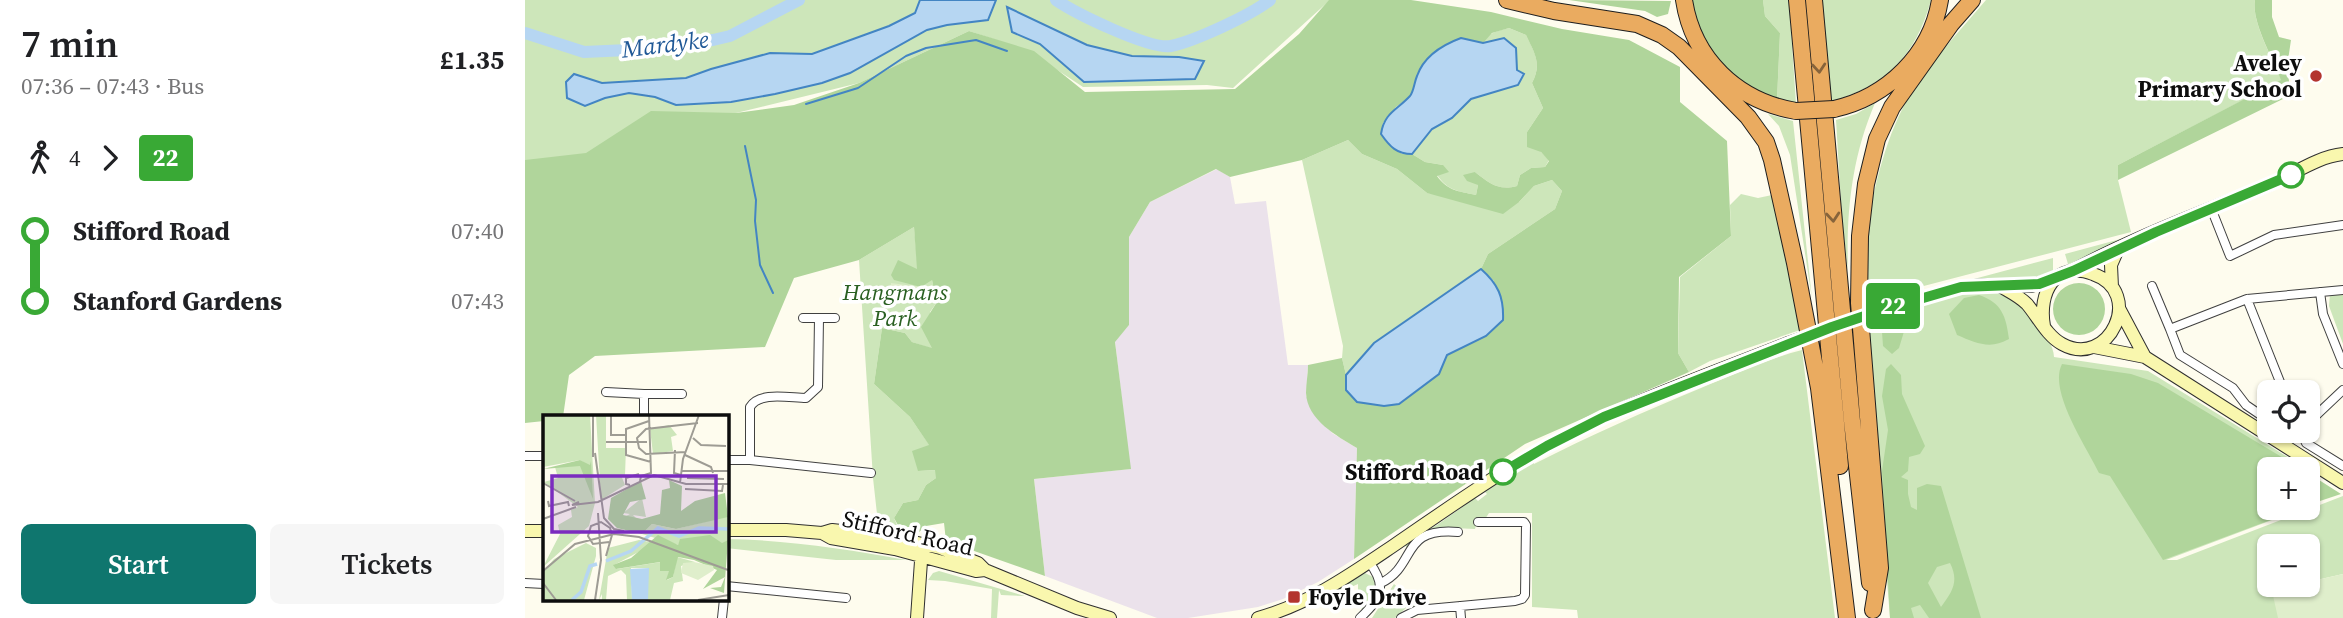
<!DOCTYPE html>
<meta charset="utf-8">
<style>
body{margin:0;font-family:"Source Serif 4",serif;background:#f6f6f6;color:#202124;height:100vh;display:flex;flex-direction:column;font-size:26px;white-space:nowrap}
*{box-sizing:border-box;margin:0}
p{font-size:23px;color:#757577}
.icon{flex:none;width:38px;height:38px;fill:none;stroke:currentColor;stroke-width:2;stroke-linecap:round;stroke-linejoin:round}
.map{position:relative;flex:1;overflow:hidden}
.panel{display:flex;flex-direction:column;background:#fff;width:525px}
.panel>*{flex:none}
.badge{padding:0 14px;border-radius:5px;font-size:24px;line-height:46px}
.controls{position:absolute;left:1732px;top:380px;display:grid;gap:14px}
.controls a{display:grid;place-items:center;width:63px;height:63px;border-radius:10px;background:#fff;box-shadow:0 2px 5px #0004;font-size:35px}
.map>.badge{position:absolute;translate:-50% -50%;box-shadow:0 0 0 4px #fff}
.legs{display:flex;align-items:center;gap:10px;height:77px;padding:0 21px;font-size:23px}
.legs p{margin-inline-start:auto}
.head{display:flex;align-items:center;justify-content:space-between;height:119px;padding:0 21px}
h1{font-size:38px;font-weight:600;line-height:52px}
.action{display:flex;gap:14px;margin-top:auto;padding:14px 21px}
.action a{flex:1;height:80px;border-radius:10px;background:#0f766e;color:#fff;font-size:28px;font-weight:600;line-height:80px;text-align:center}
.action a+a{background:#f6f6f6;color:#202124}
ul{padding:0 21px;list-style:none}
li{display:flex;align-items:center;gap:24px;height:70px;font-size:26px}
li i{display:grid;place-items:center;width:10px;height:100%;margin:0 9px;background:currentColor}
li i::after{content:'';width:18px;height:18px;margin:-9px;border:5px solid;border-radius:50%;background:#fff}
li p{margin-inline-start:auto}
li:first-child i{background:linear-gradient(#0000 50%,currentColor 0)}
li:last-child i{background:linear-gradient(currentColor 50%,#0000 0)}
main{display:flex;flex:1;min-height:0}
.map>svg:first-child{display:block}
</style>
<main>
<section class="panel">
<div class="head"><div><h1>7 min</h1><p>07:36 – 07:43 · Bus</p></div><b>£1.35</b></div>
<div class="legs"><svg class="icon" aria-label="walk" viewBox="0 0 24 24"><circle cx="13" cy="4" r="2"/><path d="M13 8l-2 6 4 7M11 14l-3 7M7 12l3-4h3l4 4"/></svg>4<svg class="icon" aria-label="forward" viewBox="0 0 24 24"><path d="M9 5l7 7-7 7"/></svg><b class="badge" style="background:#39a935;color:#fff">22</b></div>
<ul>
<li><i style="color:#39a935"></i><b>Stifford Road</b><p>07:40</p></li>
<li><i style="color:#39a935"></i><b>Stanford Gardens</b><p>07:43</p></li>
</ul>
<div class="action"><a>Start</a><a>Tickets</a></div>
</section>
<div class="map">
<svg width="1818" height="618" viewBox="0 0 1818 618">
<rect width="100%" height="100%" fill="#fefcee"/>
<path fill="#ebe2eb" d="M692,169L705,177L710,204L741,201L763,365H783L781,396L807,433L832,448L829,559L793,582L758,599L733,607L663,618H632L520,576L509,479L605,469L590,341L604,325V237L625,202Z"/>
<path fill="#cde6ba" d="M0,0H805L708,88L682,85L558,87L502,50L444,31L334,83L211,113L182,114L61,155L0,161Z
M1238,0H1264L1271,104L1252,100L1255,33L1240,16Z
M1297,0H1406C1391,56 1360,86 1305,102Z
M1461,0H1730C1726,21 1748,60 1757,80L1593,165V180L1606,232L1368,294V299L1341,306C1342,284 1341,263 1342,241C1344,201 1361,137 1381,102C1402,65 1434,32 1461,0Z
M984,28L1001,35C1010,53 1017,64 1007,83L1018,108L1002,132L1016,152L1024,160L1020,167L1006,168L995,175L992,186C973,191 964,183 950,172L953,185L951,195C933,191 923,191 912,175L918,165L900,162L887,154L907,129L927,118L946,99L993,85L992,70L979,38L958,43C963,32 973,31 984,28Z
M1350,103C1327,157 1321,211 1323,270L1317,220L1311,120L1331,114Z
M1243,114L1268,121L1287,299L1265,155L1254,126Z
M823,140L837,154L872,169L902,193L994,202L1009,186L1027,180L1037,191L1030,209L963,254L956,269L849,343L821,375L817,358L818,346L777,160Z
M1216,194L1233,198L1247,195L1278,329L1185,361L1164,372L1153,353L1155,277L1206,236L1205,205Z
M389,227L393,270L407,280L412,302L405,312L408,349L387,342L380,333L357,328L349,384L385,417L405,446L393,471L411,470V478L401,485L393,500L378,503L369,518L373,527L353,523L348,478L334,260Z
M1603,237L1604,239L1579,248L1547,264H1543L1540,254Z
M1528,258V272L1510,281L1445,280Z
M1455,290C1462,291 1471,290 1477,293C1495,300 1529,338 1529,357L1623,371L1782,469H1745V508H1779L1641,560H1652L1818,496V574L1783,582V546H1745V584L1773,585L1754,618H1365L1341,322L1440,291Z
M1805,294H1818V344L1804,306Z
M1277,350L1310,618H1053L1052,610L1007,607V513H964L960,519H953L950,529C916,528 908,526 883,549L878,543L912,525L950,498L953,501L962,494L960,492L1009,460V464C1064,436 1120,411 1176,388C1210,374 1242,359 1277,350Z
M201,539C262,540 322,549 381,560H311L201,548Z
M414,571L500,596L476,595L474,590L472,618H466L467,589L420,581L403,580L408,573Z
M840,573L848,577C853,591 848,599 839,610L833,606V584L782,607L781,605Z
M869,584L892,606L881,608L870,618H847Z"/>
<path fill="#b0d59b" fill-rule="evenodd" d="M804,0H886L966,12L1037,29L1104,40L1155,67V102L1202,141L1206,236L1154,277L1153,353L1164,372L1000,444L829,559L832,448C812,436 782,420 781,393C781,384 783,374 783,365L817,358L821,375V390L859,406L874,404L914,374L922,355L961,336L969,281L956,269L963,254L1030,209L1037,191L1027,180L1009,186L994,202L978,214L902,193L872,169L837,154L823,140L777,160L705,177L691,169L625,202L604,237V325L590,342L606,469L509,479L520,576L421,541L419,523L401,526L394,532L374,527L369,518L378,503L393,500L401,485L411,478L410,470L393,471L387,451L404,445L385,417L349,384L357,328L380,333L387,342L407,348L396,327L412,302L407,280L396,287L369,280L366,275L373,260L392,269L389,227L334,260L269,278L240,347L70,356L44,375L38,417H19V421L0,423V160L61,153L126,111L211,113L269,105L334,83L444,31L509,51L560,92L710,89L774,34ZM984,28L1001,35C1010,54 1017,64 1007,83L1018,108L1002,132V147L1016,152L1024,161L1020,167L1006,168L995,175L992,186C973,191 964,183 950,172L938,175L942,181L953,185L951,195C933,191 923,191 912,176L924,172L918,165L900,162L887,154H877L856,134L858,123L871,107L887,95L893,73L936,38L958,43L967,33Z
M1044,0L1146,1L1143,14L1132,17L1120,11Z
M1167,0H1238L1240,16L1255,33L1252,100C1205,83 1176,50 1167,0Z
M1730,0H1747V17L1754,37L1766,40L1762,67L1766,95L1593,180V165L1756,80C1749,60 1726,22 1730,0Z
M1528 309a26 26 0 1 1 52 0a26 26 0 1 1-52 0Z
M1454,295C1477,303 1481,316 1484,339C1465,350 1451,343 1432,335L1424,314L1439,298Z
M1368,317L1381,325L1374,348L1367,354L1358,346L1357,332L1349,326L1356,319Z
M1366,364L1376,375L1377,394L1400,446L1395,454L1384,457L1383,471L1376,477L1383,480V494L1386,507L1392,510V488L1402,484L1416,486L1456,618H1404L1395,605L1386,608L1389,618H1365L1357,471L1363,430L1357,396L1361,369ZM1425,563C1434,581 1428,591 1416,607L1403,583L1412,567Z
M1537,364L1606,374L1633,383L1777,469H1745V508H1778L1638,560L1585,476L1574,473C1561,446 1523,391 1537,364Z
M1783,473L1816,494L1783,505Z"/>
<path fill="#dfeecb" d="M366,283L396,287L394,303L365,299Z
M1818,574V618H1753L1747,591L1783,584V582Z"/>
<path fill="#b6d6f2" stroke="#4385c3" stroke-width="2" d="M395,0H471L463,20L422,25L402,30L325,73L297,83L250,94L206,102L151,105L130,97L104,93L80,98L60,106L42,98L41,82L49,74L77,83L161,78L186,69L245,53L287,54L364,26L390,13Z
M482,7L562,45L607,56L654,57L679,61L670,79L559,82L515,44L487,32Z
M936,38L958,43L979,38L991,48L992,70L999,74L993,85L946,99L927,118L907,129L887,154C872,154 865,147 856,134C859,113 872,110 885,96C889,91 889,83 892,76C899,56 917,45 936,38Z
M956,269C973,284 979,297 978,320L961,336L922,355L914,374L874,404L859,406L832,402L821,390V375L849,343Z"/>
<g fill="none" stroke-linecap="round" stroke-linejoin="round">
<path stroke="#4385c3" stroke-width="2" d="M281,104L333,88L381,56L401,48L451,40L482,51
M220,146L231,200L230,221L235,265L248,293"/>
<path stroke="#b6d6f2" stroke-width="12" d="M531,0C550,13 625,50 646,46C670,41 726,15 745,0
M0,33L59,52L103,50L188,40L205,36L274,0"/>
<g stroke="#404040" stroke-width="10">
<path id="street" d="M1686,208L1705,256L1749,235L1818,225
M1627,286L1645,329L1722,299L1818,290
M1795,292L1798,314L1818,364
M1722,299L1759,392
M278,318H294
M1645,329L1655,355L1708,388L1721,405L1740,418H1745
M81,392L119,394
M119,417V394H157
M1783,423L1818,390
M1775,430L1781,443L1818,466
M0,456H19
M201,460H225L346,473
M225,460V407C234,391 265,398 281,398L293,387L294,318H310
M0,583L19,584
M856,583C893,565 874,527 933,532
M201,586L321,598
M935,606L936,618
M197,618L199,599
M835,618C856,598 863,587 844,562
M876,618L892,610L990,601L997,599L1000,595L1001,525L999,522H953"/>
</g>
<g stroke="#2f2f2f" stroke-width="14">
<path id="secondary" d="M1549,270C1611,236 1679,212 1743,185C1768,175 1791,157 1818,154
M1475,286C1485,292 1494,296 1502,304C1513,317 1522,336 1537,344C1584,370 1621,292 1568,274C1530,260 1513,293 1519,326
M1587,287L1586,265L1593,249
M1357,310L1436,287L1463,285L1506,286L1531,278
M1595,310L1620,357
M1569,347L1620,357L1818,483
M201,530H261L297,533L307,530L362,536L415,548L453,563L460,570
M0,531H19
M297,533L306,538L370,549L451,571L460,570L552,608L585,618
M392,618L397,547
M733,618C784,604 825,575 868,546C912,516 955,485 1001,458C1083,409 1175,378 1263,343"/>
</g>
<g stroke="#1e1e1e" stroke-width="18">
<path id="highway" d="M982,0L1029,11L1112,24L1137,35L1154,47L1223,117L1241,142L1247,160L1270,263L1294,388L1322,618
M1159,0C1168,59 1212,101 1271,111
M1272,0L1315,466
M1289,0L1327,421L1345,583
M1309,109C1362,97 1406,55 1415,0
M1348,610L1355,568L1334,303L1335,236L1341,184L1352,139L1367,107L1426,24L1447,0"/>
</g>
<use href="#street" stroke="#fff" stroke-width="8"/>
<use href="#secondary" stroke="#f9f7ae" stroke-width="12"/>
<use href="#highway" stroke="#eaab60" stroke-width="16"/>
<g stroke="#2f2f2f" stroke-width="14" stroke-linecap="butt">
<path id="secondary-bridge" d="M1263,343L1357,310"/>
</g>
<g stroke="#1e1e1e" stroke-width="18" stroke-linecap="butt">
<path id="highway-bridge" d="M1271,111L1309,109"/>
</g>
<use href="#secondary-bridge" stroke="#f9f7ae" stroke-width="12"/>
<use href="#highway-bridge" stroke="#eaab60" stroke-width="16"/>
</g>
<defs><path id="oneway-chevron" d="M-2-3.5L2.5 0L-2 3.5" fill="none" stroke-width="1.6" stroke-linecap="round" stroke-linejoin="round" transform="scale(1.75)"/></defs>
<g stroke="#87643b">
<use href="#oneway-chevron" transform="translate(1294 68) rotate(85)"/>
<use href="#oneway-chevron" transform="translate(1308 217) rotate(85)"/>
</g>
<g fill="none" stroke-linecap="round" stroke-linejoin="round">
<g stroke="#fff" stroke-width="16">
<path id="line-1" d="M978,472L1022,446L1079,417L1307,327L1357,310L1436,287L1514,284L1548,271L1631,232L1766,175"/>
</g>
<use href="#line-1" stroke="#39a935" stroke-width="10"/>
</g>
<g fill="#b3342f" stroke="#fff" stroke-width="2.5">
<circle cx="1791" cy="76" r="7"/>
<rect x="762" y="590" width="14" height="14" rx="3.5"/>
</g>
<g fill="#fff" stroke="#39a935" stroke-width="3.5">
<circle cx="1766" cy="175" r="12"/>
<circle cx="978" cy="472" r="12"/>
</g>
<g text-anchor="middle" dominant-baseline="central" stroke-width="7" stroke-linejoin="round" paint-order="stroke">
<g font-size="23" font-weight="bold" fill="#0d0d0d" stroke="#fff" text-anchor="end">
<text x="1777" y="63">Aveley<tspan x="1777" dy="26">Primary School</tspan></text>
<text x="783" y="597" text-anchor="start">Foyle Drive</text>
</g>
<g font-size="23" font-style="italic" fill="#2a6022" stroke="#fff">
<text x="370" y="292">Hangmans<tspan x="370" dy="26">Park</tspan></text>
</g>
<g font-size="23" font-weight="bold" fill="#0d0d0d" stroke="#fff" text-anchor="end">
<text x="959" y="472">Stifford Road</text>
</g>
<g font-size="23" fill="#0d0d0d" stroke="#fff">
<text transform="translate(383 533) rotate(13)">Stifford Road</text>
</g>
<g font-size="24" font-style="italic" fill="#1f5896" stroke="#fff">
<text transform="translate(140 44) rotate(-7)">Mardyke</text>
</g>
</g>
<g transform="translate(18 415)">
<rect width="186" height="186" fill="#fefcee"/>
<path d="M0,0H47L52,88L46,111L0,152L17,119L15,110L29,102L28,95L35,92L1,67L15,63L12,52L45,50L37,45L0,52ZM53,0H63V33H83L82,60H78L82,70L58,85ZM126,10L134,20L128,22L130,36L110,39L107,14ZM99,83L103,102L90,100L93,103L83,109L84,114L81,102L87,99L80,98ZM185,101V125L179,129L138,124L135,130L99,119L109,109L133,114ZM96,125L107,127L105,132L71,150L74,154L118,147L127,154L124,165L130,162L134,142L152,147L138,151L140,166L131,168L127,185H105V153H88L89,185H84L83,160L78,155L65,161L63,185H59V179L56,185L65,133ZM43,128L53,133V141L41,185H0V157L11,144Z" fill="#cde6ba"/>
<path d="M37,45L47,50L48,46L50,84L37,51L0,54ZM126,65L139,71L138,96L152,86L182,78L185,102L133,114L109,109L99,119L74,113L65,104L68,83L98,66L103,84L87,87L80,100L99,104L117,99L119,75L127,73ZM115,120L135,130L137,124L167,120L179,128L185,125L181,178L167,173L178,172L182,162L160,174L174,155L151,145L135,142L130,162L123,165L126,156H117V147L73,154L70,150L88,143Z" fill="#b0d59b"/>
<path d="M151,147L170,151L171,155L155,165L138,158L140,148Z" fill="#dfeecb"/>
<path d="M106,153L105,185H89L87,154Z" fill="#b6d6f2"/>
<path fill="none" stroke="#b6d6f2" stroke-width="3.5" d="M63,146L88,136L115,113L136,121L156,113L186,114M29,185L38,177L47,151L54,149"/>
<path fill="none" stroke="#9e9c94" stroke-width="2" d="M50,0V42M68,0V20H83M106,6L83,14V40L108,47M150,23L158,30L183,31M63,27H104M132,35L131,58L138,60M143,37L103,39L96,33L94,23L103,14L155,8M52,38L61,103L71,114L81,116M142,40L168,52L170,58M138,56H186M144,63L181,64M97,66L98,61L108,58L106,0M0,68L32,86M137,68L140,44L156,0M87,70L83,69V63L96,59M142,74L179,76L180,70M5,86L6,91L25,87L26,91M36,87L29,90L55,87L111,60L143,69H186M0,104L33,92M63,141L69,120L67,113L58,107L48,111L45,121L50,129L66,127M0,156L32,129L71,119L96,122L185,155M0,168L13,185M52,185L58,145L55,98M155,185L186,180"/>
<path fill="#7b2cbf" fill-opacity="0.15" stroke="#7b2cbf" stroke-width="3.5" d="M9,61H173V117H9Z"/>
<rect width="186" height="186" fill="none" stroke="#0d0d0d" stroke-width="3.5"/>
</g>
</svg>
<div class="controls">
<a><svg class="icon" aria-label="locate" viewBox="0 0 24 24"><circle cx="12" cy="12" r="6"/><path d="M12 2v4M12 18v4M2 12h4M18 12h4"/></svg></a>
<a>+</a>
<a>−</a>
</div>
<b class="badge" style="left:1368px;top:306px;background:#39a935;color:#fff">22</b>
</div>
</main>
